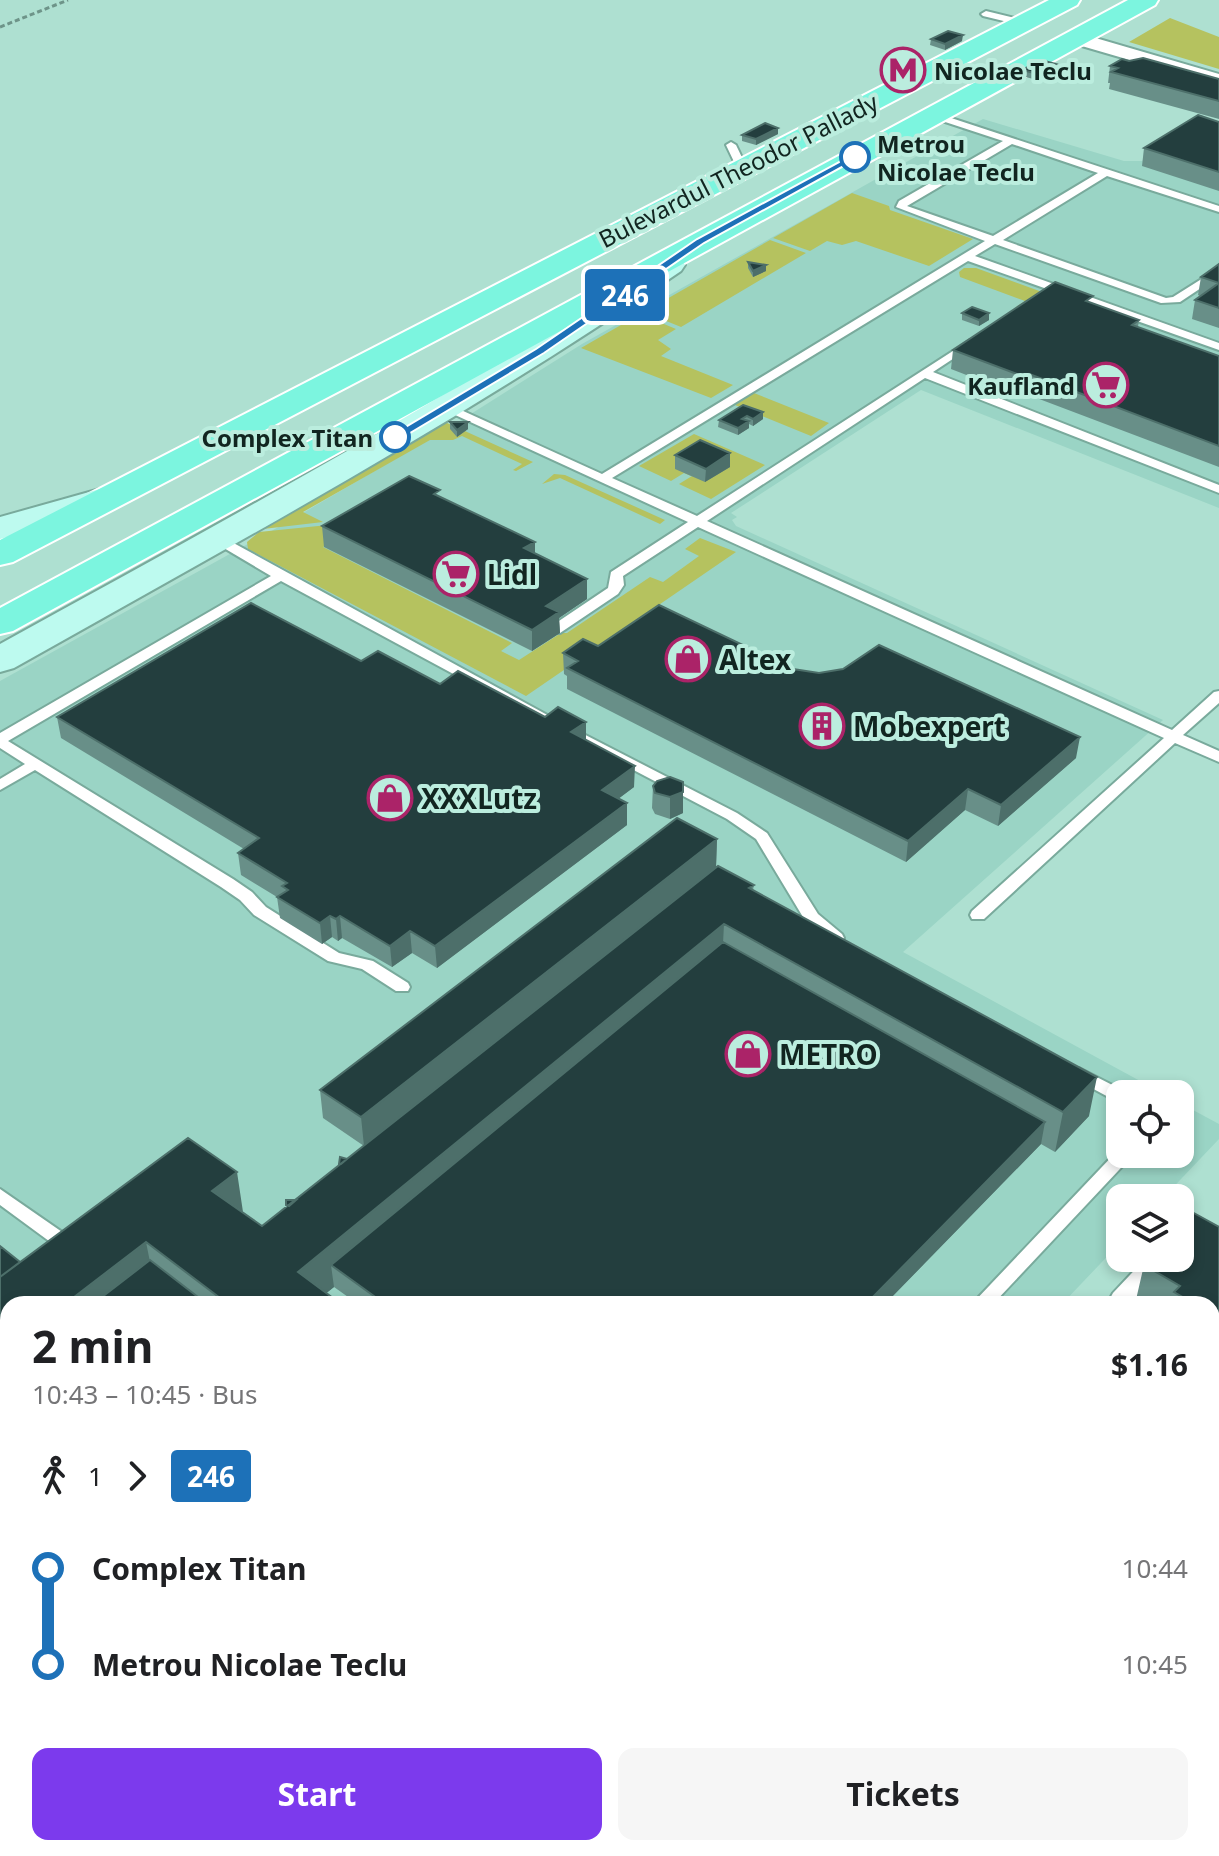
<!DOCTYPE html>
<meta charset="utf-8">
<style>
body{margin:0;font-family:"Noto Sans",sans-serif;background:#f6f6f6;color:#202124;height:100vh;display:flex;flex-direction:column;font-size:30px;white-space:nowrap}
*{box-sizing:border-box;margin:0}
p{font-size:26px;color:#757577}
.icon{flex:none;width:44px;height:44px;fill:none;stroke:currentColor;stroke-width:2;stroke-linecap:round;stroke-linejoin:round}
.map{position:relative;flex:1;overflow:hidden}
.details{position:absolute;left:0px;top:1296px;width:1220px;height:560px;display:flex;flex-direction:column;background:#fff;border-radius:24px 24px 0 0;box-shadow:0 4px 12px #0003}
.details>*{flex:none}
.badge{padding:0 16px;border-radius:6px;font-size:28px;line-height:52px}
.tools{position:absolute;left:1106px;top:1080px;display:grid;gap:16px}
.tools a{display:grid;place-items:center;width:88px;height:88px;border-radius:16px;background:#fff;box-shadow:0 4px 12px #0003;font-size:40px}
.map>.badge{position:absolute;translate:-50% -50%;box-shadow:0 0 0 4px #fff}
.legs{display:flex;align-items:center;gap:12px;height:88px;padding:0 32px;font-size:26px}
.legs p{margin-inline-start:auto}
.summary{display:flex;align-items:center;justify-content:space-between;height:136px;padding:0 32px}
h1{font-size:44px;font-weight:700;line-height:60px}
.button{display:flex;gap:16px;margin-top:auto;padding:16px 32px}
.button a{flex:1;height:92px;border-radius:16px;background:#7c3aed;color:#fff;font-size:32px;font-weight:700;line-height:92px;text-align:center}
.button a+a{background:#f6f6f6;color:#202124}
ul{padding:0 32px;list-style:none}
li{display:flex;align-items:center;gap:28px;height:96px;font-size:30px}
li i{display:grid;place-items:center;width:12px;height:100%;margin:0 10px;background:currentColor}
li i::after{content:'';width:20px;height:20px;margin:-10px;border:6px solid;border-radius:50%;background:#fff}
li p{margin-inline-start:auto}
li:first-child i{background:linear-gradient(#0000 50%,currentColor 0)}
li:last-child i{background:linear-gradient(currentColor 50%,#0000 0)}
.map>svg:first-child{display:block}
</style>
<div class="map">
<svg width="1219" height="1856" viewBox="0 0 1219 1856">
<rect width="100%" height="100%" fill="#aee0d1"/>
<path fill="#9ad4c5" d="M983,119L1124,161H1142L1193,130L1219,137V508L921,390L731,513L737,517L732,520L736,526L1163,720L903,952L1164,1094H1120V1154H1180V1103L1219,1124V1139L1163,1198H1120V1243L1062,1304H8V1848H998L992,1856H0V681L284,524L455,424L582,344Z"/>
<path fill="#b5c25f" d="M1170,18L1219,37V69L1129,42Z
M852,193L889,206L890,210L973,239L929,266L856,241L842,245L827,241L810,251L773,238Z
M770,240L806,253L681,327L644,312Z
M964,268H976L1053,296L1029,312L1016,307L1025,301L960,277L959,272Z
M640,314L676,329L658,340L671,349L661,356L733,385L711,398L581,348Z
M754,393L829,423L811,436L735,405Z
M445,422L533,462L516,471L513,470L522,464L462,436L453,440H430L303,512L323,522L263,529Z
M694,434L765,465L711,499L679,484L692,476L705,482L684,473L671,481L639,466Z
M554,474L565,475L665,520L660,524L560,478L542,484Z
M328,525L352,529L323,547L512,643L501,651L519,660L561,633H567L650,577L663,582L699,556L685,549L700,538L736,552L526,696L248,549L247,542L259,532Z"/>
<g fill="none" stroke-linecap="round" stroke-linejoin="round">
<g stroke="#79aa9c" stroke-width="4">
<path id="lane" d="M986,11L1027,21L1029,23L1024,26L983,16L981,14Z
M930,113H936L1219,206V212L1107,176L1003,240L1166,298L1173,297L1219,268V276L1180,302L1161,303L995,244L975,256L1219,343V350L968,261L612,478L697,516L970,340L976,343L974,345L933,372L1219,485V493L925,378L707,521L1172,730L1214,692L1219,691V703L1183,735L1219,751V762L1175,743L984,919H972L970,915L972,911L1164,738L698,527L623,576L624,585L618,594L560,633H550L548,630L550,627L608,588L611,572L688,522L440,408L446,404L450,405L602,474L985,241L896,207L899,201L1003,141L930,117ZM1012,144L1098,173L993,236L907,206Z
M731,142L736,145L747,168L746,170L737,168L726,145Z
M217,534L551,717L549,720H539L281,581L8,741L233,879L252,892L266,907L339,953L373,961L408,983L410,987L408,991H396L362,969L328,961L254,915L240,900L221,887L35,770L0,790V779L25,764L0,748V733L271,576L212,541V535Z
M568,726L737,813L767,833L818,914L842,934L844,938L842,942H830L806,922L756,839L727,819L563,733L561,730Z
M1079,1068L1126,1092L1127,1094H1120V1102L1114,1100L1073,1078L1070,1074L1073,1070Z
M1119,1149L1120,1154H1134L993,1304H972Z
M0,1189L65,1234L68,1239L65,1244L59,1246L53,1244L0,1205Z
M441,1848H468L465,1856H437Z"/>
</g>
<g stroke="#79aa9c" stroke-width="4">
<path id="street" d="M1075,32L1219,74V86L1068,42L1066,38Z
M1181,1248L1187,1258L1149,1304H1107L1113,1293L1146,1258H1180Z"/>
</g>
<g stroke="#79aa9c" stroke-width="4">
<path id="secondary" d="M670,256L681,259L685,265L681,271C467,418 240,541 14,668L0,672V644C223,521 447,401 659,259Z
M107,487L119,491L125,498L119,505L0,539V517Z"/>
</g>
<g stroke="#fff" stroke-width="4">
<path id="primary" d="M1049,0H1080L1077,5L13,562L0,565V540Z
M1128,0H1158L1155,5L13,631L0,634V608Z"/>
</g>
<path stroke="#6e9489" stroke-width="3" stroke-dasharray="5 3" stroke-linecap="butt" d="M0,27L68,0"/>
<use href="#lane" fill="#fff" fill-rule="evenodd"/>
<use href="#street" fill="#fff" fill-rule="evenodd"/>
<use href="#secondary" fill="#bdfaef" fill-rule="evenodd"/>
<use href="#primary" fill="#7cf5df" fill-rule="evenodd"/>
</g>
<path fill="#688f88" d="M931,39L962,41L945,50L930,45Z
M1110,66L1219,79V119L1109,89L1110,83H1108Z
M1022,70H1056L1037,80L1022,76Z
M1219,122V191L1142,166L1144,148Z
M778,128V134L756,145L742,141V135Z
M748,262L766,271L753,277L748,268Z
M1219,264V328L1192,319L1195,300L1200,296L1198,295L1201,277Z
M1092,304L1139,320L1138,327L1219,356V467L1026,394L1023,397L951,369L953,350Z
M962,313L989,320L979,326L962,320Z
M763,412V419L753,426L749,424V428L738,435L718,427L719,420Z
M450,422H468V429L457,437L450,429Z
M730,453V467L705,482L675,469V455Z
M440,497L535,542V554L587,579V599L559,618L560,633L532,651L324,547L322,526Z
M598,646L793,669L1076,758L998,826L965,810L906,862L567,689V676L564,674L563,653Z
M361,661L440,684L545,717L586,722V740L634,787L618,799L627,825L437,968L412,953L392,967L342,938L338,941L332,937L322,944L280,918L277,897L241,875L238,853L244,849L61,738L57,717Z
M653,786L683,792V813L670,819L655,814L652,808Z
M717,839L716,867L364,1146L323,1118L320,1090Z
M754,885L753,890L1089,1116L1055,1152L1041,1144L885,1304H358L334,1287L326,1293L341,1304H8L20,1262L243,1212L262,1226L287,1207L286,1200H296L339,1166V1164L347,1159Z
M1219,1227V1389L1212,1385V1304H1135L1144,1265Z
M1212,1386L1219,1390V1555L1212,1551Z
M1219,1664V1799L1212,1794V1673Z"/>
<path fill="#4d6f6a" d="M963,35L962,41L945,50V44Z
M1056,64V70L1037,80L1038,74Z
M778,128V134L756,145V139Z
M766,265V271L753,277V271Z
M989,313V320L979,326V320Z
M1029,374L1026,394L1023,397L1025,377Z
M763,412V419L753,426V419Z
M749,421V428L738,435V428Z
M468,422V429L457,437V430Z
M730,453V467L705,482L706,469Z
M535,542V562L524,548Z
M587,579V599L559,618L560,633L532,651V630L546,606Z
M586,722V743L571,732Z
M1080,737L1076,758L998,826L1001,805Z
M635,766L634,787L602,811V790Z
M968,789L965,810L906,862L908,841Z
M683,792V813L670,819V797Z
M627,803V825L437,968L435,946Z
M717,839L716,867L364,1146L361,1117Z
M330,916L332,937L322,944L320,923Z
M340,916L342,938L338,941L336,919Z
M724,924L722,963L331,1265L334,1287L313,1304L298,1272Z
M410,931L412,953L392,967L390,946Z
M1097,1077L1089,1116L1055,1152L1063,1112Z
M1045,1122L1041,1144L885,1304H866Z
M237,1172L243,1212L212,1191Z
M146,1242L154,1282L126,1304H65Z
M8,1348V1396L0,1402V1354Z
M268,1848H292L284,1856H260Z
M685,1848H707L699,1856H678Z
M994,1848H998L992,1856H988Z"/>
<path fill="#233e3e" stroke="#4d6f6a" stroke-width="2" d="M948,31L963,35L945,44L931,39Z
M1143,58L1219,79V101L1111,72L1118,68L1110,66L1122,59L1129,61Z
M1041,60L1056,64L1038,74L1022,70Z
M1198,115L1219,122V172L1144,148Z
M765,123L778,128L756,139L742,135Z
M748,262L766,265L753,271Z
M1219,264V283L1201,277L1212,269Z
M1055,282L1093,296L1086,301L1139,320L1132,325L1219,356V446L1029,374L1025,377L953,350Z
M1219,283V308L1195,300Z
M972,307L989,313L979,320L962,313Z
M743,405L763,412L753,419L747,416L742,419L749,421L738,428L719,420Z
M450,422H468L457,430Z
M700,440L730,453L706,469L675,455Z
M409,476L440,490L434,494L535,542L524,548L587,579L546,606L559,612L532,630L322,526Z
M251,603L361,661L378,651L440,684L458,671L545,717L558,707L586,722L571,732L635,766L602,790L627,803L435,946L410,931L390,946L340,916L336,919L330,916L320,923L277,897L288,890L282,886L287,883L238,853L259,838L57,717Z
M659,605L793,669L819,673L843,669L879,645L1080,737L1001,805L968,789L908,841L567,668L578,661L563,653L583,639L598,646Z
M670,777L683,782V792L670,797L655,793L653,786L657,781Z
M677,818L717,839L361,1117L320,1090Z
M718,866L754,885L749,888L1097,1077L1063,1112L724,924L298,1272L341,1304H228L146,1242L65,1304H8V1348L0,1354V1277L188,1138L237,1172L212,1191L262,1226Z
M723,942L1045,1122L866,1304H385L331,1265Z
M340,1157L347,1159L341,1164H339Z
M286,1200H296L289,1206L286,1205Z
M1192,1212L1219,1227V1318L1212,1314V1304H1195L1174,1292L1180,1286L1144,1265L1150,1258H1180V1225Z
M0,1246L20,1262L0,1277Z
M150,1260L207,1304H93Z
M8,1369V1848H268L260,1856H0V1376Z
M1212,1386L1219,1390V1484L1214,1481L1212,1484Z
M1219,1664V1766L1212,1761V1673Z
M546,1848H685L678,1856H539Z
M838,1848H994L988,1856H831Z"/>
<path fill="#1d71b8" stroke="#fff" stroke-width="2" d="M852,155L860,157L704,243L544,353L400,439L389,437L536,349L697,239Z"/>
<defs>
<g id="metro-ring" transform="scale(2.3)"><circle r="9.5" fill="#bbedde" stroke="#ab2368" stroke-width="1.5"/><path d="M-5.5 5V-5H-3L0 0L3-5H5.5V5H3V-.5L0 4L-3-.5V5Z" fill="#ab2368"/></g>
<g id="supermarket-ring" transform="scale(2.3)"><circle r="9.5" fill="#bbedde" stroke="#ab2368" stroke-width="1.5"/><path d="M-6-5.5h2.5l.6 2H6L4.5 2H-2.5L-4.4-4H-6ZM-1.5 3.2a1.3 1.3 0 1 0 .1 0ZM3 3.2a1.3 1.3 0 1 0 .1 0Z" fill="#ab2368"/></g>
<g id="shop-ring" transform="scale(2.3)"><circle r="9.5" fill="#bbedde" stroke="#ab2368" stroke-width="1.5"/><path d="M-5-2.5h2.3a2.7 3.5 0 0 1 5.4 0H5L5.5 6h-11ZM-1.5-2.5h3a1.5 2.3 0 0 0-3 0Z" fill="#ab2368"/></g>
<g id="building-ring" transform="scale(2.3)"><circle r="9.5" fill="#bbedde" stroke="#ab2368" stroke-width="1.5"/><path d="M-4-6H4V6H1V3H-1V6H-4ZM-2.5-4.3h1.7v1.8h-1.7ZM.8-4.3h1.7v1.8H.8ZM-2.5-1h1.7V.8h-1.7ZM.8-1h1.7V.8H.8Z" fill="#ab2368"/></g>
</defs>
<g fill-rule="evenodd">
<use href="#metro-ring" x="903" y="70"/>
<use href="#supermarket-ring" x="1106" y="385"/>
<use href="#supermarket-ring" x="456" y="574"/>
<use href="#shop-ring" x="688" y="659"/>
<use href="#building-ring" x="822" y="726"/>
<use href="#shop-ring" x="390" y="798"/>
<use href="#shop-ring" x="748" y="1054"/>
</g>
<g fill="#fff" stroke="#1d71b8" stroke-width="4">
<circle cx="855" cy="157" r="14"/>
<circle cx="395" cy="437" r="14"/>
</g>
<g text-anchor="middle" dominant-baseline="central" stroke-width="8" stroke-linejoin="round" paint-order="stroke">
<g font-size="24" font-weight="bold" fill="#112520" stroke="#bbedde" text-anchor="start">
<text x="934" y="70">Nicolae Teclu</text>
<text x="1075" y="385" text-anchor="end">Kaufland</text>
</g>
<g font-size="24" font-weight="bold" fill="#112520" stroke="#bbedde" text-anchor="start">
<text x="877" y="143">Metrou<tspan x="877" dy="28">Nicolae Teclu</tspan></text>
<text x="373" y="437" text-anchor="end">Complex Titan</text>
</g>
<g font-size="24" fill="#112520" stroke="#bbedde">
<text transform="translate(738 170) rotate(-27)">Bulevardul Theodor Pallady</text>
</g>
<g font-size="28" font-weight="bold" fill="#112520" stroke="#bbedde" text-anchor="start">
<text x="487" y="574">Lidl</text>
<text x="719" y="659">Altex</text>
<text x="853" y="726">Mobexpert</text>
<text x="421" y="798">XXXLutz</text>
<text x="779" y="1054">METRO</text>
</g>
</g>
</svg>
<div class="tools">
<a><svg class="icon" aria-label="locate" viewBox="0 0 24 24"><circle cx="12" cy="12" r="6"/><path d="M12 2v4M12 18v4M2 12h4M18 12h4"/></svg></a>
<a><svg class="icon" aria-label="layers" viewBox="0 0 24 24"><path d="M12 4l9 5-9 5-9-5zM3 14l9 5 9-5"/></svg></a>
</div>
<b class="badge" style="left:625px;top:295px;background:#1d71b8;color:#fff">246</b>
<section class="details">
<div class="summary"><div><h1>2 min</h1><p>10:43 – 10:45 · Bus</p></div><b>$1.16</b></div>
<div class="legs"><svg class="icon" aria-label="walk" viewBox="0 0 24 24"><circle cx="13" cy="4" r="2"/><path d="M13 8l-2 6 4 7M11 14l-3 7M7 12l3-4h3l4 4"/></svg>1<svg class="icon" aria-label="forward" viewBox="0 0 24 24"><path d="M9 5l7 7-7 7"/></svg><b class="badge" style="background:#1d71b8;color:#fff">246</b></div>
<ul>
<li><i style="color:#1d71b8"></i><b>Complex Titan</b><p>10:44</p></li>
<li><i style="color:#1d71b8"></i><b>Metrou Nicolae Teclu</b><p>10:45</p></li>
</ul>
<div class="button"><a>Start</a><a>Tickets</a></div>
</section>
</div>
